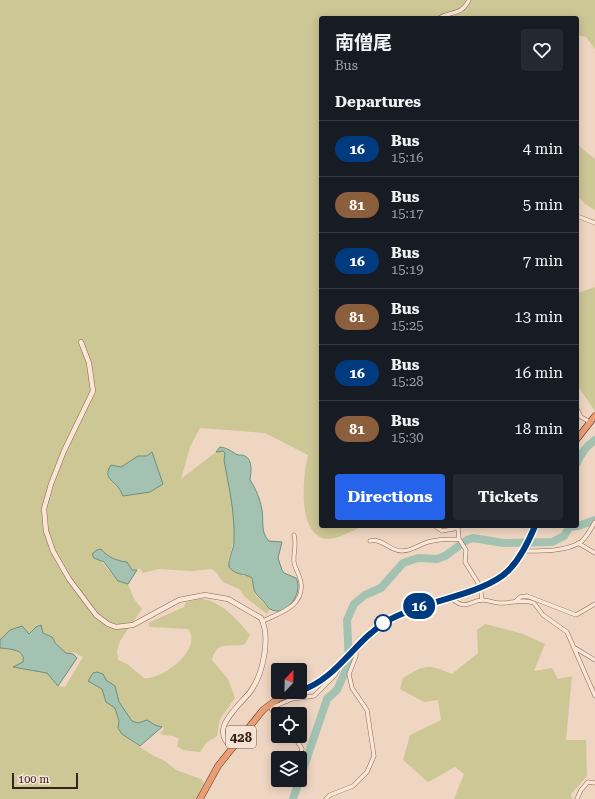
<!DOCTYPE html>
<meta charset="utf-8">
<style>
body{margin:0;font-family:"Roboto Serif","Noto Sans JP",serif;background:#242831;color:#f1f3f6;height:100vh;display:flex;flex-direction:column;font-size:15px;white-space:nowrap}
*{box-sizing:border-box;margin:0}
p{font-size:13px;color:#9ea1a6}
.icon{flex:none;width:22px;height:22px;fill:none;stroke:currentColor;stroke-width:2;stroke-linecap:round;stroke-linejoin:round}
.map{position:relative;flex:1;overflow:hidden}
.details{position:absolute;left:319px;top:16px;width:260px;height:512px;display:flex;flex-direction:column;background:#171b24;border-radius:4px;box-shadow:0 2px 10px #0003}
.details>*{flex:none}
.badge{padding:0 8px;border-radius:13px;font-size:14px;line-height:26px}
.needle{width:26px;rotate:22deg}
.tools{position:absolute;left:271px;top:663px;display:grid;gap:8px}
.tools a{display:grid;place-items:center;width:36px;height:36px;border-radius:4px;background:#171b24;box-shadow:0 2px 10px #0003;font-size:20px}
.scale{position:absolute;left:12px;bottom:10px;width:66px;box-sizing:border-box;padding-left:4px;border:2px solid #39241d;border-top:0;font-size:11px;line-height:14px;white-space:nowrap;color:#39241d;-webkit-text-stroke:3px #f6e2d2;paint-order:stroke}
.map>.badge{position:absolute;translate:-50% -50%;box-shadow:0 0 0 2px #fff}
h2{padding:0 16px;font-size:15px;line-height:36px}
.round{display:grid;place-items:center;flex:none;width:42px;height:42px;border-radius:4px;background:#242831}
.overview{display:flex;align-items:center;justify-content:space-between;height:68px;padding:0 16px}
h1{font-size:19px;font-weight:700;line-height:30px}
.primary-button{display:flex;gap:8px;margin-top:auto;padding:8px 16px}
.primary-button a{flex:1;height:46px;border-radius:4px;background:#2563eb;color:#fff;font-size:16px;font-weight:700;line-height:46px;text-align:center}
.primary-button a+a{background:#242831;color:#f1f3f6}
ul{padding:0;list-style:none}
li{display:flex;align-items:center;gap:12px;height:56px;padding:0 16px;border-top:1px solid #363941}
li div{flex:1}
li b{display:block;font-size:15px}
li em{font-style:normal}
li .badge{min-width:44px;font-weight:700;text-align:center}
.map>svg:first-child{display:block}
</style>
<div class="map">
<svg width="595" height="799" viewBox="0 0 595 799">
<rect width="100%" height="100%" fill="#efd6c2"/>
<path fill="#cdc695" d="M0,0H595V49L586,37L577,35V18H321V526H363C353,530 339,539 328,539C296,537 303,475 308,455L265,433L200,428L190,447L181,479L216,452L223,451L226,453L224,461C230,493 241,529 228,560L243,576H250L252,578L255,595L270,609L267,614L245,597L239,589L223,582L215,571L211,569L192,571L159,569L143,573L140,569L132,570L127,562C119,561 106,558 102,550L99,559L118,581L128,584L134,599L142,609L120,641L117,651L118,660L127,664L144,678C161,681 204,649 188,629L153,627H150L148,623L184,607L186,602C191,601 197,599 202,599C221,601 239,621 250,635L245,644C233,649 217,638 212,660L228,679L235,698L220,719L217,736L206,743L200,752L183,750L177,746L179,739L173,736L163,735L160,733L164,729C161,726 158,727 155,725C147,721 148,718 138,723L132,721L119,702L115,686L106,680L103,674L88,681L102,689L106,702L115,708L119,721L118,728L134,743L152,755L165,761L176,770L201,779L204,783L196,799H0V648C9,649 26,649 23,662L13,667L48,673L58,686L65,687L83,657L73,652L69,654C61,652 58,644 52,638C50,636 41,631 36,627L28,634L25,632L24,628L10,630L0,640Z
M577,144L595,159V210L585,204L577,195Z
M595,287V411L577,385V293Z
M485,624L523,634L545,644L534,671L552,668L558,679L572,676L566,740H586L587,776L571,794L572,799H454L464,774L455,767L428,782L403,760L410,735L441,720L438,700L424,702L400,689L403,678C425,664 428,664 452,674L478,653L477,630Z"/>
<path fill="#a4c2b2" stroke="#6b907d" d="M220,447C228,448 232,452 238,455C240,455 243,455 245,456C253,460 251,472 250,480C256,489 260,499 262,510C264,521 260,532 269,541L282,542L278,558L282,570L284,573L296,578C304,591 287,619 270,609C268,608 266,604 264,602C253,591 255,594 252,578C245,573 236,576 229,567C228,558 234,550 234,541C235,513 229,487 224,460L225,453L223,451L216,452Z
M152,452L163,484L150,492L123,496C122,494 120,489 118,487C112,480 103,477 111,465L121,467L138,456H147Z
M101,549C107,557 117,561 127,562L132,570H137L128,584L118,581L104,562L94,558L92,554L97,550Z
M41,625L43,633L52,637L56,644L66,653L73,654L77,658L58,686L47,673L13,667L23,662C26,649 9,649 0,648V640L10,630L22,626L29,634L36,627Z
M97,672L103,674L106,680L115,686L119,702L132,721L138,723L147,720L155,725L162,727L140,746L122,734L118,728L119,721L115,708L106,702L102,689L88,681L93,673Z"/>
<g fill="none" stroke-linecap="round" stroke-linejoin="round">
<path stroke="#a4c2b2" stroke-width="8" d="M577,463C581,453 586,446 595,440
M570,527L578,526L595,520
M293,799L327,699L337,690L349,663L347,620L354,604L365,595L381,588L403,563L418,558L437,559L445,556L467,540L473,538L503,543L552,542L564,536L570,526"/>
<g stroke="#896659" stroke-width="4.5">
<path id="minor" d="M439,18C452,11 462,15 469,0
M577,216L595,223
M577,409L581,417L590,422
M435,526L442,531L458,528L460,526
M458,528L459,539L466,550L465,562L480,586L482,600
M370,541C383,538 389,551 402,551C412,551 418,545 428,542C438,539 449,539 459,539
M578,543L595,553
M523,551C540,551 565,552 581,542C587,537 591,528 595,522
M451,598C467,612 469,600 483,600C489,600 494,603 499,603C511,604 522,598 534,603L543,615L567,632L595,696
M516,601L520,597L527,596L576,615L595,604
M263,621C279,613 304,607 301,583C300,575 295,569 294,562C293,553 297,544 294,535
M575,648L595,660
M270,706L273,712L278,715
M271,708L292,699L314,696L335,675L339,668
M294,736L302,749L299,758
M326,799L330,795L353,786L367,772L374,756L367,710L352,688L349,674L356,656V648
M577,799L581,790L588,782L595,783"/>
</g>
<g stroke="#896659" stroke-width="5.5">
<path id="tertiary" d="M81,342L89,363L93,391L64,451L51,484L44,509L46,531L53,551L69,579L96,615L108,624L116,627L133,625L179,600L205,595L228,599L261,618C271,637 263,675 250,692C242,702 228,714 224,726C221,736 226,742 232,748"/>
</g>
<g stroke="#57362d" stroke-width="7">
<path id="trunk" d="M577,439L595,416
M300,691C340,677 354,640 389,620C423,601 472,597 502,576C517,565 528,543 535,526
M200,799L218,766L263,710L279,698L297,692"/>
</g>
<use href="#minor" stroke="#fae6d5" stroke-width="3.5"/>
<use href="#tertiary" stroke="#fae6d5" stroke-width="4.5"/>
<use href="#trunk" stroke="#ea9e74" stroke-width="6"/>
</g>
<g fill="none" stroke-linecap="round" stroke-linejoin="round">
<g stroke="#fff" stroke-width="9">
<path id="line" d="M300,691C339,678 354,640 389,620C423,601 472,597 502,576C517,565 528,543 535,526"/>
</g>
<use href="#line" stroke="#003b80" stroke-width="6"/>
</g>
<circle fill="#fff" stroke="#003b80" stroke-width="2" cx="383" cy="623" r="8"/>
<g text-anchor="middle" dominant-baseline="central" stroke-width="3" stroke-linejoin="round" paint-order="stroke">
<rect fill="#f6e2d2" stroke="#725d53" stroke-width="1" x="226" y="726" width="30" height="22" rx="3"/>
<g font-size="13" font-weight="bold" fill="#39241d">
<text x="241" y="737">428</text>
</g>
</g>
</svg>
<div class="tools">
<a><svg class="needle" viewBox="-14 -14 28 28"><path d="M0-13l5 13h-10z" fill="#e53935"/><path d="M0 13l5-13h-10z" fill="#9ea1a6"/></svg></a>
<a><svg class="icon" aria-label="locate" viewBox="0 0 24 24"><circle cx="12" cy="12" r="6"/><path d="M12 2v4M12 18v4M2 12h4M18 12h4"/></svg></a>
<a><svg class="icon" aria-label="layers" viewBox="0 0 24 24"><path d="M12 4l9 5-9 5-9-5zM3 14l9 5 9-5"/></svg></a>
</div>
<div class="scale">100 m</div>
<b class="badge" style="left:419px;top:606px;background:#003b80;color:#fff">16</b>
<section class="details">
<div class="overview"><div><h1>南僧尾</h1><p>Bus</p></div><a class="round"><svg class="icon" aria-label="heart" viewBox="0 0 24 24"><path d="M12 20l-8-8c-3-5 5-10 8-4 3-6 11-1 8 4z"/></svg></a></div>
<h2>Departures</h2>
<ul>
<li><span class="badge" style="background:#003b80;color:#fff">16</span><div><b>Bus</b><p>15:16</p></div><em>4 min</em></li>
<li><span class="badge" style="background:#8b5e3c;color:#fff">81</span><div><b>Bus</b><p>15:17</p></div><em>5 min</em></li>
<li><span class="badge" style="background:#003b80;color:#fff">16</span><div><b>Bus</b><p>15:19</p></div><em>7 min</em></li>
<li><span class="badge" style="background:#8b5e3c;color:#fff">81</span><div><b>Bus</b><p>15:25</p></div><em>13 min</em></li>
<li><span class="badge" style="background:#003b80;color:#fff">16</span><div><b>Bus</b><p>15:28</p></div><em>16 min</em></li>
<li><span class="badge" style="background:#8b5e3c;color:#fff">81</span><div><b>Bus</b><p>15:30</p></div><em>18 min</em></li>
</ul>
<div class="primary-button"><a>Directions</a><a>Tickets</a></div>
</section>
</div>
